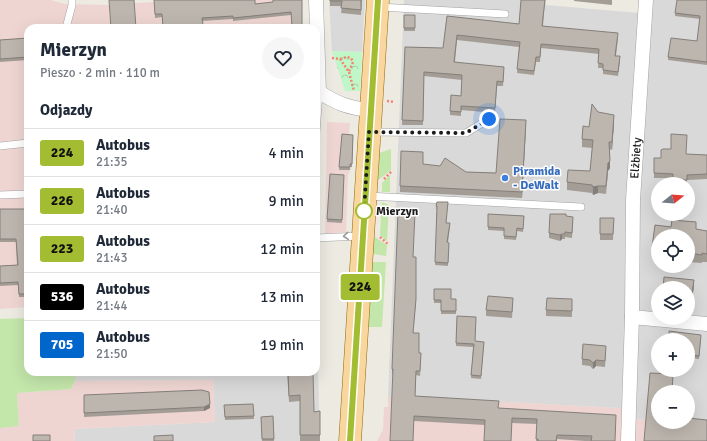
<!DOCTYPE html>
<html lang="pl">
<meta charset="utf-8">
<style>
body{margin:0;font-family:Signika,sans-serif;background:#f6f6f7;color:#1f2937;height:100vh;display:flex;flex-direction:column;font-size:15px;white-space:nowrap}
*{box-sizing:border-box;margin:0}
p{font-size:13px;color:#747a83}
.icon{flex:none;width:22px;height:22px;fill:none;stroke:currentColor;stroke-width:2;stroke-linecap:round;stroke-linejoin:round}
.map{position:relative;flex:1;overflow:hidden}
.drawer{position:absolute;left:24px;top:24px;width:296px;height:352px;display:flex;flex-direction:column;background:#fff;border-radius:12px;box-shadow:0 4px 16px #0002}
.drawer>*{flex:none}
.badge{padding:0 8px;border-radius:3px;font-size:14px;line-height:26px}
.needle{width:26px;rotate:73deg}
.fabs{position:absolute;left:651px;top:177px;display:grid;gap:8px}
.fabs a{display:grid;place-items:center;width:44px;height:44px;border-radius:50%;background:#fff;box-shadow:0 4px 16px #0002;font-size:20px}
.you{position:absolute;width:20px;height:20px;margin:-10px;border:3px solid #fff;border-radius:50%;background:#1a73e8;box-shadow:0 0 0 6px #1a73e833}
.map>.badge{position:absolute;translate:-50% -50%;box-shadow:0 0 0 2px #fff}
h2{padding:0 16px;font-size:15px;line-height:36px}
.round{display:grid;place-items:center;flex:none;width:42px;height:42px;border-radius:21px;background:#f6f6f7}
.head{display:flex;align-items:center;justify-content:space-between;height:68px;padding:0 16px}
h1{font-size:19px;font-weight:800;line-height:30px}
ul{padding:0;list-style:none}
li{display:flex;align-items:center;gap:12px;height:48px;padding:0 16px;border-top:1px solid #e0e1e3}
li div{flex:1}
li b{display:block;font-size:15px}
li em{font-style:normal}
li .badge{min-width:44px;font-weight:700;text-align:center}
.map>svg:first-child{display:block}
</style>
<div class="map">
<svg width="707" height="441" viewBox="0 0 707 441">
<defs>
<pattern id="park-crowns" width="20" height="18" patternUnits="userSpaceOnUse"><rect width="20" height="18" fill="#c0f7c8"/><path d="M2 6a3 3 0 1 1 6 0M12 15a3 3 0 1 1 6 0" fill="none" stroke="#a4d3ab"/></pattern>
</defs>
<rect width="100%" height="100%" fill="#edeae2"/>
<path fill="#dad9d9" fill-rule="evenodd" d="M329,0H365L362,52L332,51Z
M404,0H546V5L650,14L653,0H707V425L688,422V392H658V421L636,419V409L416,397H388ZM658,184H688V214H658ZM658,236H688V266H658ZM658,288H688V318H658ZM658,340H688V370H658Z
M316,370H318L320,441H75L74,429L215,422L213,380L75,381V372H316Z"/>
<path fill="#eed5d2" d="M0,0H51L65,4L108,5L184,0H302V28H28V307L0,309Z
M327,122L350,123L349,136L353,137L352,167L348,175L346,232L325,234Z
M213,380L215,422L74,429L75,441H0V428L19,426L17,393L71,389L75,381Z
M388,397H416L636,409V419L707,425V441H377L383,430L384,407H388Z"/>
<path fill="#c3e6aa" d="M391,149V170L377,181L379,153Z
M390,175V192H382V183Z
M382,202L389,205L387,241L380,235L381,215H384L385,208H381Z
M375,237L387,245L386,256L373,254L371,250Z
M372,262H386L382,327H369L366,324L369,266Z
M28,318V372H75V381L71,389L17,393L19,426L0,428V319Z"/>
<path fill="url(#park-crowns)" d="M332,51L362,52L360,91H345Z"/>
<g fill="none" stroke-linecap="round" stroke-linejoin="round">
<g stroke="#a3a3a3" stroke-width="8">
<path id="lane" d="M379,7L505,14
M66,28L72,5V0
M371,132L466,133L489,119
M316,133L319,92
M0,146L28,143
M0,195L28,194
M367,196L581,207
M316,238L361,236"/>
</g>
<g stroke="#a3a3a3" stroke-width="15">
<g id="street">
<path d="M316,0L319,92C338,104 349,108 370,110"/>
<path d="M632,317L707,324"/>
<path id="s1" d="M628,441L632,317L633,200L646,0"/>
</g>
</g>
<g stroke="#8e6a06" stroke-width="23">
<path id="primary" d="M350,441L378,0"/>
</g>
<path stroke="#f4846d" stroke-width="2.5" stroke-dasharray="2 2" stroke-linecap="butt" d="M332,58L340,59L349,72L354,91
M340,59L347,57L351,58L353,62L349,72
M387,101L394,102
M384,179L392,171
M380,237L389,245"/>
<use href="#lane" stroke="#fff" stroke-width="7"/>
<use href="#street" stroke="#fff" stroke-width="14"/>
<use href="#primary" stroke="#f8d69d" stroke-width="22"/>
</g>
<path fill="#a39d96" d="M154,0L255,4L302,0V28H292L291,15L233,21V19L202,21L203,28H163L162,17L155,18Z
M330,0H362L361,15L341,13L342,6H330Z
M521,0H545L543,26L618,38L616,56L620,61L618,76L603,74V68H598L599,54L541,48L540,62H536L534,75L517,73L519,47L457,40L455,62L504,72L503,86H497L495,113L461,110V116L450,115V111L461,96L462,80L424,76L423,125H402L405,47L443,48L447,16L519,24Z
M574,0H612V5L574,1Z
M707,0V65L668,60V57L697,41L700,19L675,16V13Z
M404,15H415V31H404Z
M28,38V60L0,62V40Z
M598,112L614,122L612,150L609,149L610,168L608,171L606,194L598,193L593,195L592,193L567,190V182L590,171L592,148L582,147V139Z
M526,126L522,198L400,192V186L466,172L496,173Z
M342,134L353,135L352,167H350V170H339Z
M687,154L707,155V179L687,180V184H673V178H654V158H661Z
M330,174L344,175L342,223L327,222Z
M437,202L446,223L450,226L448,243H449L448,266L435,265L437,209H436Z
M0,209H28V297H19L18,285L0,286V266L17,265L16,242H0Z
M488,214L524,216L523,232L517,231L516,240L504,239V231L488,230Z
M566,216L573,222L572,238L565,237V239H562L560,241L549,238V233Z
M600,218H614L613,240H600Z
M672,220L696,222V229L707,231V262H702V263L688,262V236H658V257L652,256V247L655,225L671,227Z
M413,257L416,303L413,333L419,353L421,358L420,376L416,375L415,396L499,408L615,441H585L557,439V441H536L537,424L512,423L485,425L414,421L393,374H392V369Z
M694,286L691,306H688V288Z
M434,289L451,299H456V314H441V303H434Z
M572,299V317L546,316V310Z
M513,304L512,318L486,316V310Z
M457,316L475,342H484L481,379L471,378L473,347L456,346Z
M701,338L699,359L692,358V359H688V340Z
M606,352L605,367L596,366L593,369L590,366L582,365V359Z
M287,372L314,412L320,411V441H300V401L289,402Z
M84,395L210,408L204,411L84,417Z
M253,404L254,419L225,420L224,408Z
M273,416L274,441H262L261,417Z"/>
<path fill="#847f7a" d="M614,115V122L612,150V142Z
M526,120V126L522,198V192Z
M610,161V168L608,171L606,194L608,163Z
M598,186V193L593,195V187Z
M562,234V239L560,241V235Z
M694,280V286L691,306V300Z
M596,360V366L593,369V363Z
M210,404V408L204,411V407Z"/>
<path fill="#bdb6af" stroke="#847f7a" d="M109,0H134L136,28H111Z
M154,0H255V4L273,2V0H302V26H292L291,12L233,18V16L202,18L203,25L163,28L162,14H155Z
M330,0H361V10L341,8L342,1H330Z
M521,0H545L542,26L618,33L615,56H620L618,72L603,70V64L598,63L599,49L541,44L540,57H536L534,71L517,69L520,42L457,35L454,62L504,67L503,82L497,81L495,108L461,106V112L450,111L451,95L461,96L462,75L424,72L423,121L402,120L405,47L443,48L447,16L519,24Z
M677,0H707V62L668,57L671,38L697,41L700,16L675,13Z
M404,15H415V28H404Z
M28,38V57L0,59V40Z
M592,104L598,112L614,115L612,142H609L610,161L608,163L606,186H598L593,187L592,185L567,182L568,170L590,171L593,140L582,139L583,126L589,127Z
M500,119L526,120L522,192L400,186L401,151L423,152V164L440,166L445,158L466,172L496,173Z
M342,134L353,135L352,164H350V167H339Z
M671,134L687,135L686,154L707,155V174L687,175V180H673V174L654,173V158H661V150L663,149H671Z
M330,174L344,175L342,220L327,219Z
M437,202H448L446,223H450L447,242L449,243L448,263L435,262L437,206H436Z
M0,209H28V294H19L18,282L0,283V266L18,265L16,239H0Z
M398,212L415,213L413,257H416V299L413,333H419V353H421L420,371H416L415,396L499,401L498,408L616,415L615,441H591L592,436L557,435L556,441H538V439H536L537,419L512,418L511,441H484L485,420L414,416L413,441H390L393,369H392Z
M488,214L524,216L523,229L517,228L516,237L504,236V228L488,227Z
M550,214H566V216L573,217L572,233L565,232V234H562L560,235L549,233Z
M600,218H614L613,234H600Z
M672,220L696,222V229L707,231V254L702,253V255L688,253V236H658V248L652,247L655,225L671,227Z
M664,277L694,280L691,300H688V288H663Z
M434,289H451V299H456V311H441V300H434Z
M488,296L513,298L512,312L486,310Z
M547,298L572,299V311L546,310Z
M457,316L476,317L475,341L484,342L481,376L471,375L474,344L456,343Z
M669,331L701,335L699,356L692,355V356H688V340H669Z
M583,344L606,346L605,361L596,360L593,363L590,360L582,359Z
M288,372H313L314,412L320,411V435H300V395L289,396Z
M650,373L673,374L672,392H658V422H688V418L707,420V441H644Z
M202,390L209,392L210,404L204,407L84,413V395Z
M253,404L254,416L225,417L224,405Z
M273,416L274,439H262L261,417Z
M33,435H50V441H33Z
M173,435V441H154V436Z"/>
<defs><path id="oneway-chevron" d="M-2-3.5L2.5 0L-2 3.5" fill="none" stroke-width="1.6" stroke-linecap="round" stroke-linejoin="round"/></defs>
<use stroke="#999" href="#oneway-chevron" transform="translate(346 236) rotate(175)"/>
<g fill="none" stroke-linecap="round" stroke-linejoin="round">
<g stroke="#fff" stroke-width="9">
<path id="line" d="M350,441L378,0"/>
</g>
<use href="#line" stroke="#a2bd31" stroke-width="6"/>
<path stroke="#1c1c1c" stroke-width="4" stroke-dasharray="0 7.2" d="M364,211L369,132L466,133L489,119"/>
</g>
<circle fill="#3f7fe0" stroke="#fff" stroke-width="1.5" cx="505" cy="178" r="4"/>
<circle fill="#fff" stroke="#a2bd31" stroke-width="2" cx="364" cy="211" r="8"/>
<g text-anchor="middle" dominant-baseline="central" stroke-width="3" stroke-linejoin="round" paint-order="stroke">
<g font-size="12" fill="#1c1c1c" stroke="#fff">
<text stroke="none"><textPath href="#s1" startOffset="283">Elżbiety</textPath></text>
</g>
<g font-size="12" font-weight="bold" fill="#366cbe" stroke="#fff" text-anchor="start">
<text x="513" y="171">Piramida<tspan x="513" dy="14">- DeWalt</tspan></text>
</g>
<g font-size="12" font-weight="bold" fill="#1c1c1c" stroke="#fff" text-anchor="start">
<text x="376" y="211">Mierzyn</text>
</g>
</g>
</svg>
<div class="fabs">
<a><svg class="needle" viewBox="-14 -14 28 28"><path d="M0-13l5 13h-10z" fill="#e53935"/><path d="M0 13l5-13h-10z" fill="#747a83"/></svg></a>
<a><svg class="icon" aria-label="locate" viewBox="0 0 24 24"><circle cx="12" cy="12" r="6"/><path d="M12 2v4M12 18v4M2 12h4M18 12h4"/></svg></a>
<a><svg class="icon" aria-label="layers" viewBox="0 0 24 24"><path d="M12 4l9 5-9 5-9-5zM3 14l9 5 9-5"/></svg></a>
<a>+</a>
<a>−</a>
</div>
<div class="you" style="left:489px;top:119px"></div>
<b class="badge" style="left:360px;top:287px;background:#a2bd31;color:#111">224</b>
<section class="drawer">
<div class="head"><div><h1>Mierzyn</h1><p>Pieszo · 2 min · 110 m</p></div><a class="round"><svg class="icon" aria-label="heart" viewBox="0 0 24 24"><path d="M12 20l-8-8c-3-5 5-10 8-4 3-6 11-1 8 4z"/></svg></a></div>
<h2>Odjazdy</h2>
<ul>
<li><span class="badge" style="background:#a2bd31;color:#111">224</span><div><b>Autobus</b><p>21:35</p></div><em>4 min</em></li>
<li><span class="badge" style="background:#a2bd31;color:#111">226</span><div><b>Autobus</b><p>21:40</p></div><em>9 min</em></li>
<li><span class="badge" style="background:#a2bd31;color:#111">223</span><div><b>Autobus</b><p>21:43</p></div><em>12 min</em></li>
<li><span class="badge" style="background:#000;color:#fff">536</span><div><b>Autobus</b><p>21:44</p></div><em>13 min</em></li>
<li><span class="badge" style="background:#06c;color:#fff">705</span><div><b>Autobus</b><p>21:50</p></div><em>19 min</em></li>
</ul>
</section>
</div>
